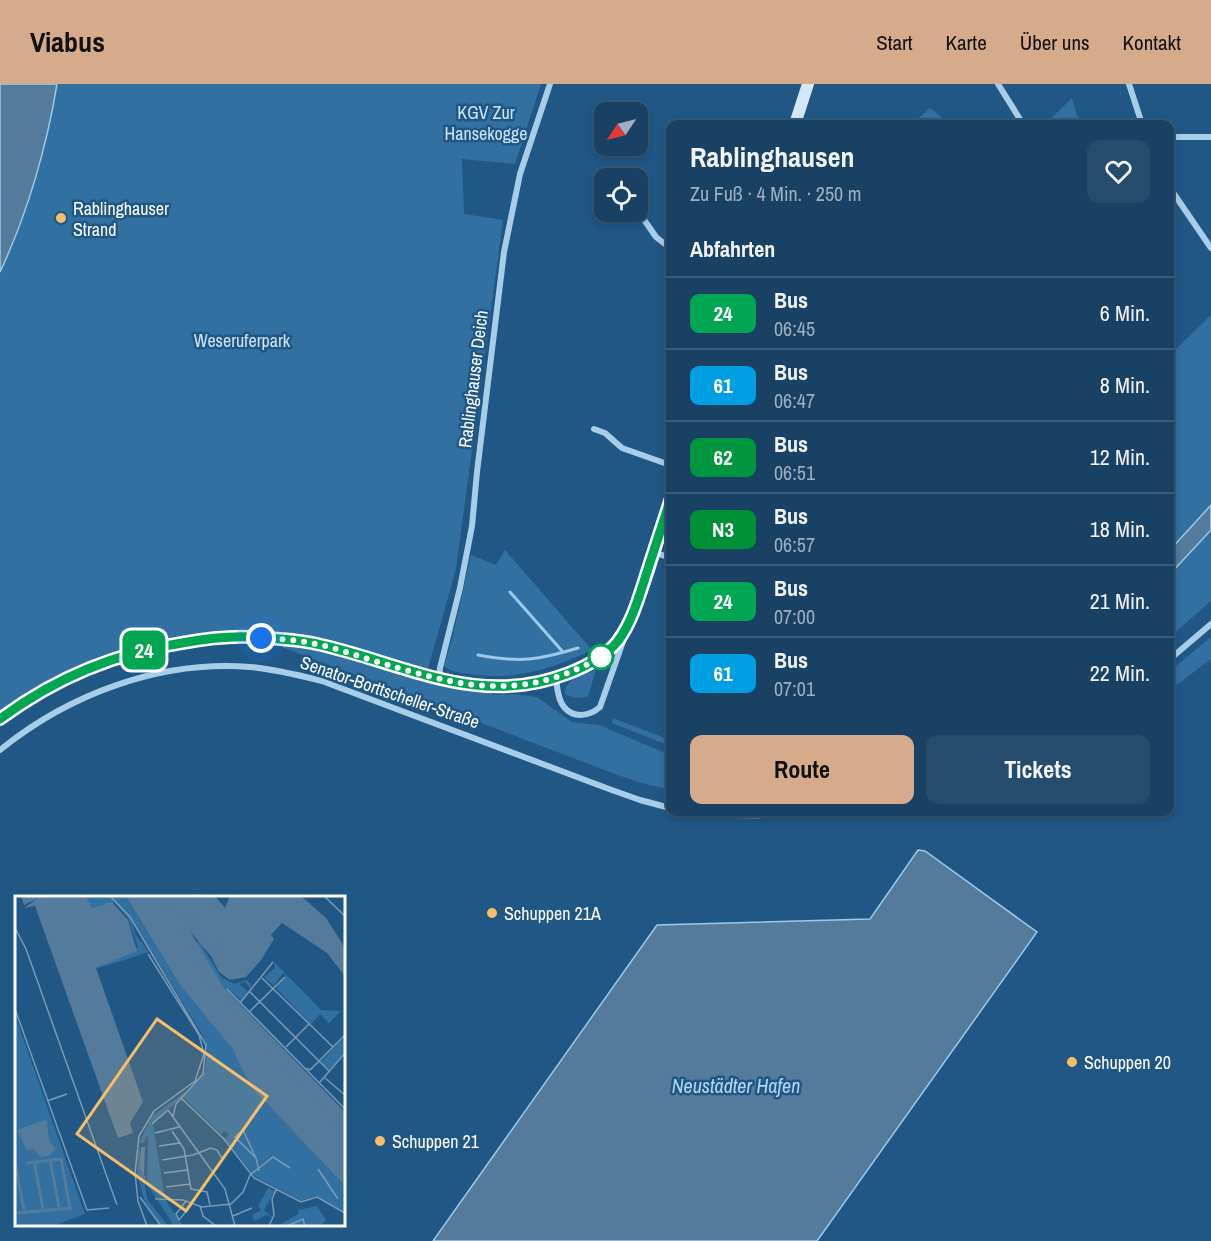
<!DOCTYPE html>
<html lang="de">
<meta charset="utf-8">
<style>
body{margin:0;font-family:"Archivo Narrow",sans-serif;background:#254c6d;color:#f1f3f6;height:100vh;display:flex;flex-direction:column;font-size:22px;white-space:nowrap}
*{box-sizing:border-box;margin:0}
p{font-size:20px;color:#9fafbf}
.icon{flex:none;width:33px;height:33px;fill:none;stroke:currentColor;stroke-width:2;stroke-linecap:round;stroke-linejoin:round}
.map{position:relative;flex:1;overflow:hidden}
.side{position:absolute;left:666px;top:36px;width:508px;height:696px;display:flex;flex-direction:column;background:#184164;border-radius:12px;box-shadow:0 3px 9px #0003,0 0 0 2px #365a78}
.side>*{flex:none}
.badge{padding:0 12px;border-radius:9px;font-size:21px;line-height:39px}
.needle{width:39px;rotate:235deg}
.tools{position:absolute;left:594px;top:18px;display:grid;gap:12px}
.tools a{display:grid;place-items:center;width:54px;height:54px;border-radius:12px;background:#184164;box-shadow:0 3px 9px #0003,0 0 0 2px #365a78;font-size:30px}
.you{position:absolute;width:30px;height:30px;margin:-15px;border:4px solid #fff;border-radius:50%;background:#1a73e8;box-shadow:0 0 0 9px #1a73e833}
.map>.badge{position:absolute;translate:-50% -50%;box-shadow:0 0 0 3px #fff}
h2{padding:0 24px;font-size:22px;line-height:54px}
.round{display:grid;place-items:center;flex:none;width:63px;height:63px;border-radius:12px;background:#254c6d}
.summary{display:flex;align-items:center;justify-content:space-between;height:102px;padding:0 24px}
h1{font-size:28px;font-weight:700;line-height:45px}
.primary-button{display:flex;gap:12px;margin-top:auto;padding:12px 24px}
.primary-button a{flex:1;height:69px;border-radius:12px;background:#d6ab8b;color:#111;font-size:24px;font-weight:700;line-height:69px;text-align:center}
.primary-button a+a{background:#254c6d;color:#f1f3f6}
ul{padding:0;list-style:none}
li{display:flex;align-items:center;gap:18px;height:72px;padding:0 24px;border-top:2px solid #365a78}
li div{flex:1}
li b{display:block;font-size:22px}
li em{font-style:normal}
li .badge{min-width:66px;font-weight:700;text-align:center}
header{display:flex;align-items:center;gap:36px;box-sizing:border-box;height:84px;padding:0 30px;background:#d6ab8b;color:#111}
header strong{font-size:28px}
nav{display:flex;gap:33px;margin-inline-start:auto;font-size:21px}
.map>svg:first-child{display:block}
</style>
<header>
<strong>Viabus</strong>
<nav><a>Start</a><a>Karte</a><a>Über uns</a><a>Kontakt</a></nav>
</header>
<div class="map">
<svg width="1211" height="1157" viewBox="0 0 1211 1157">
<rect width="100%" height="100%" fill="#205785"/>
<path fill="#3170a1" d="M57,0H541L515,80L462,75L464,130L503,136L456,485L428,585C391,574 354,563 317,555C232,538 130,552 54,593C35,603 17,616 0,628V188L14,158L53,24Z
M1072,14L1080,40H1045Z
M930,24L950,40H912Z
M1211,231V421L1170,466V271Z
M1211,446V517L1170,553V490Z
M505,466L592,566C552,585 515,597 470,590C461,589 451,588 444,582L452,555L471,471L496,481Z
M1211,553V575L1170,606V587Z
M282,561L334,570L439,601L484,606L494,611L514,610L537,613L572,638L599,641L670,671V706L638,698L615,690L279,562Z
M596,585L588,613L575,614L565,610C565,593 584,592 596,585Z
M613,634L670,656V662L612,639Z"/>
<path fill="#547b9b" stroke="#9cc9eb" stroke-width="1.5" d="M0,0H57C47,62 27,131 0,188Z
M1211,421V446L1170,490V466Z
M918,766L925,767L1037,848L817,1157H433L657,841L870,835Z"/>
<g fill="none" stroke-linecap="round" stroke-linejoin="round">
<path stroke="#9cc9eb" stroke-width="3" d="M510,508L563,568
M478,571C520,579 538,576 578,564"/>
<path stroke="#a8cde9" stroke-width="6" d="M998,0L1023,40
M1129,0L1142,40
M1170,53H1211
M1170,104L1211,164
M638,127L656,153L670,164
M594,345L605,349L622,364L670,381
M654,468L670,474
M1170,575L1211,540
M556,594C557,603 558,616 564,623C574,635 590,632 600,623L626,549
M439,596L440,584L460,504L472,442L477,388L504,168L520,90L550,0
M0,635C56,593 113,569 182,558C205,555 228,552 250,553C272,554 296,555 318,560C395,578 458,614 539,597C564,592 589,583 609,566
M0,666C69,610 160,576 250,583C275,585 298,591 322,597L609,705L640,716L670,724
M698,728C735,733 770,732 807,728"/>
<path stroke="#d3e7f7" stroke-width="12" d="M795,40L808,0
M609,566C640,534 656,460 670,418"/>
</g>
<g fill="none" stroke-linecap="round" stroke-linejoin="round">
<g stroke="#fff" stroke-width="14">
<path id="line" d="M0,635C55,594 115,569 182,559C204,555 227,552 250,553C272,554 296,555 317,560C404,579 478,625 569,589C587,582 605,573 618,557C632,538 639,513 646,491C654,466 662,442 670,417"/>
</g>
<use href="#line" stroke="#00a651" stroke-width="9"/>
<path stroke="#fff" stroke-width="6" stroke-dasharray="0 10.8" d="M261,554C279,555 298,556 316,560C333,563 351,570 368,575C456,601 516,621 601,573"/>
</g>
<g fill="#f7be69" stroke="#205785" stroke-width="2">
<circle cx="61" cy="134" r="6"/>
<circle cx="492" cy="829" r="6"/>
<circle cx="1072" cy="978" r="6"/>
<circle cx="380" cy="1057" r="6"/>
</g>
<circle fill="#fff" stroke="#00a651" stroke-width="3" cx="601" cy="573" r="12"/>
<g text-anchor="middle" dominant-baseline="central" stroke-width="5" stroke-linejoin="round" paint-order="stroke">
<g font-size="18" fill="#cde5f7" stroke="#205785">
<text x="486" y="28">KGV Zur<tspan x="486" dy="21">Hansekogge</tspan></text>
<text x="242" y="256">Weseruferpark</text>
</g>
<g font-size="18" fill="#fff" stroke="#205785" text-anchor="start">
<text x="73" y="124">Rablinghauser<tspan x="73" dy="21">Strand</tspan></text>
<text x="504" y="829">Schuppen 21A</text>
<text x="1084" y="978">Schuppen 20</text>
<text x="392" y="1057">Schuppen 21</text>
</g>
<g font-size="18" fill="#fff" stroke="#205785">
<text transform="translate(473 295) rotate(-83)">Rablinghauser Deich</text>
<text transform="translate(390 608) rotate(19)">Senator-Borttscheller-Straße</text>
</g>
<g font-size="20" font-style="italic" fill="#b4d7f1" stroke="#205785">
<text x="736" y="1001">Neustädter Hafen</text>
</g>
</g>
<g transform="translate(15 812)">
<rect width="330" height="330" fill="#205785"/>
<path d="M71,0H111L165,89L210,142L252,208L330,290V316L301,300L287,305L240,281L210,243L214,238L209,235L206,238L168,201L190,174L192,157L187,138L115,21L121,39L134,56L81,73L123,51L113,22L99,6L77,12ZM183,43L206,81L219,88L231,84L236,88V93L230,86L224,88L233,96L227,105L212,92L310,194L209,92L181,49ZM259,66L306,114L326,115L314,127L305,118L296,128L261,92L271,80L268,77L259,90L249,81L260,72ZM0,119L70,318L38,330L0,328ZM330,140V156L314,174L306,166ZM180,189L138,228L150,303L168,330H159L132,288L133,238L129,247H124L137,220ZM124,248L132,303L153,330H146L129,304L122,277ZM253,292L260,295L249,314L258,322L251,319L240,325L237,319L246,314L243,310ZM302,310L311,324L306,330H263L283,318V314Z" fill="#3170a1"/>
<path d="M6,0H71L77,12L97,6L113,24L122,55L81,72L128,206L115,227L118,237L103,242L20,10L9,12L22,3L9,9ZM111,0H200L210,12L215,0H286L311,22L330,52V80L312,57L267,27L256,39L259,43L246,64L231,81L215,84L204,76L196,60L175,35L209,92L330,216V290L236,191L217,152L165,89ZM32,223L34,245L41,253L34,260L25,261L19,253L12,255L2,234ZM126,251H130L129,278L137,301L125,271Z" fill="#547b9b"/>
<path fill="none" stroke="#547b9b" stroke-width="3" d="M132,0L179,27L204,67M182,0L201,5M201,5L165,34L180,65L204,100L309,213L330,247M201,6L204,64M35,263L44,311M19,265L28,313M0,267L9,314M11,267L46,263L55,312M2,317L57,312"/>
<path fill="none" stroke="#799ab6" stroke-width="1.5" d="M95,0L115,21L191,149L188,178L161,208L158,220M309,0L330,20M0,32L11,53L102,309M247,82L318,151M212,93L330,213M235,96L315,176M225,107L258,66M0,113L72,314L94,312M235,115L270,81M271,151L294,128M292,172L295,174L330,139M310,182L330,199M305,186L330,157M166,202L209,243L239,282L286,306L302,301L330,317M32,205L52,198M153,214L210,293L220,330M137,228L153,214M157,235L169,253L176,293L192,296L195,309M140,237L164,231M144,250L165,247M241,262L220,241L228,234L241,262L244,275M147,264L178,259L196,252L202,254L208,264M303,273L323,303M149,277L172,274M235,279L258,261L275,272M151,291L175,288M125,301L146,330M140,303L168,304L187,311L216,308L228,296L235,279M171,305L161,318L164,324L178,307M185,310L188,320L201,330M218,320L237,312M132,330L123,305L120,277L124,240L139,215L180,185L189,158L184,139L133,58M254,330L259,319L257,303L261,294M272,330L288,323L290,330"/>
<path fill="#f7be69" fill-opacity="0.15" stroke="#f7be69" stroke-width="3" d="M142,123L252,200L171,315L62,238Z"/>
<rect width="330" height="330" fill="none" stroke="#fff" stroke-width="3"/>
</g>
</svg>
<div class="tools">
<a><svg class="needle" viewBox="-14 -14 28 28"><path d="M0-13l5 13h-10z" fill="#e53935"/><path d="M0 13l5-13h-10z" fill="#9fafbf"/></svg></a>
<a><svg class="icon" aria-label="locate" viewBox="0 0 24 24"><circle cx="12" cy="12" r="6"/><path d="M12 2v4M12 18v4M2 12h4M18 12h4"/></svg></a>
</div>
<div class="you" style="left:261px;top:554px"></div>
<b class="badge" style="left:144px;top:566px;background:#00a651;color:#fff">24</b>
<section class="side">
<div class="summary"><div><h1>Rablinghausen</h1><p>Zu Fuß · 4 Min. · 250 m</p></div><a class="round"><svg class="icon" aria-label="heart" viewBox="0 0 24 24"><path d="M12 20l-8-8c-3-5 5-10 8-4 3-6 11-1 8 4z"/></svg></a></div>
<h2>Abfahrten</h2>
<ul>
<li><span class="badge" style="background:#00a651;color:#fff">24</span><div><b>Bus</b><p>06:45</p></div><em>6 Min.</em></li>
<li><span class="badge" style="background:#009fe3;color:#fff">61</span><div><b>Bus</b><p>06:47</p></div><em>8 Min.</em></li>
<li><span class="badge" style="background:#009640;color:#fff">62</span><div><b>Bus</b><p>06:51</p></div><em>12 Min.</em></li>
<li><span class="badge" style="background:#009035;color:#fff">N3</span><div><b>Bus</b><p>06:57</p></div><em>18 Min.</em></li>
<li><span class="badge" style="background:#00a651;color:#fff">24</span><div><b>Bus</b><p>07:00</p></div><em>21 Min.</em></li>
<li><span class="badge" style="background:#009fe3;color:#fff">61</span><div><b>Bus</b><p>07:01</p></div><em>22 Min.</em></li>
</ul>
<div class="primary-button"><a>Route</a><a>Tickets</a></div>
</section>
</div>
